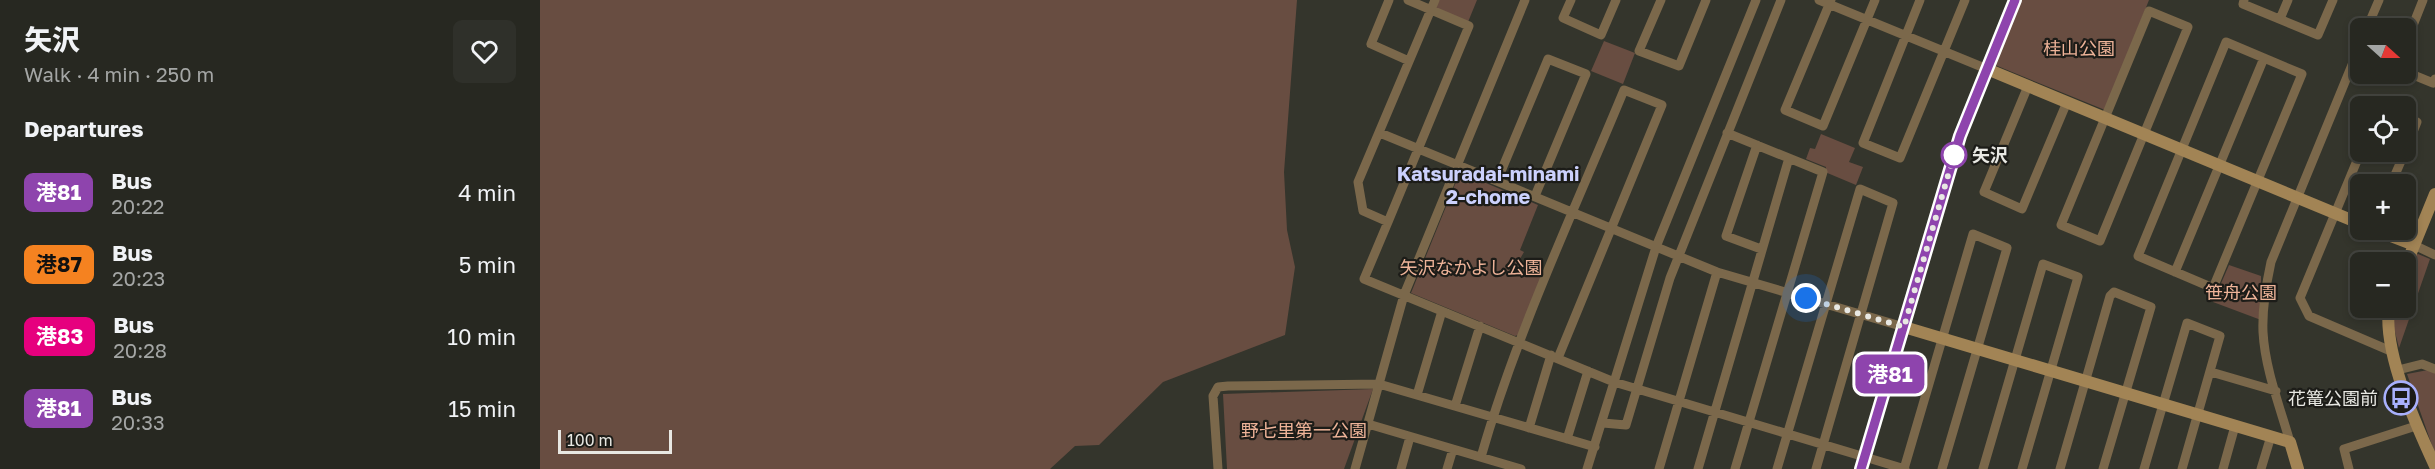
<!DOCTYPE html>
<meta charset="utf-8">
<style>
body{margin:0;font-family:"Golos Text","Noto Sans JP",sans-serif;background:#2f302a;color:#f1f3f6;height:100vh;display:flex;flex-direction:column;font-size:22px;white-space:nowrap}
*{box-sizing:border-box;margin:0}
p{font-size:20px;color:#a4a6a5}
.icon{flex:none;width:33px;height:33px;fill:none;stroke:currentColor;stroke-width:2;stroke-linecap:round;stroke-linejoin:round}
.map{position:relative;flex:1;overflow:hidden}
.sheet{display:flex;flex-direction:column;background:#272821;width:540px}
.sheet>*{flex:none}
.badge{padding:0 12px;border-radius:9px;font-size:21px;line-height:39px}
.needle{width:39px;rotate:111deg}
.buttons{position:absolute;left:1810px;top:18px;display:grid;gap:12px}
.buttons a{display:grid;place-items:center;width:66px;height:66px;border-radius:9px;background:#272821;box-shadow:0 3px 9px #0003,0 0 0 2px #43443f;font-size:30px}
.scale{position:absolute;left:18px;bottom:15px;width:114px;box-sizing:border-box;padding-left:6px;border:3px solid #e8e8e3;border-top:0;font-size:16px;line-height:21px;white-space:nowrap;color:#e8e8e3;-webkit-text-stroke:4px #1c1c18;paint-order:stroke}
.you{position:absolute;width:30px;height:30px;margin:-15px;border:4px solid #fff;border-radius:50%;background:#1a73e8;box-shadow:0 0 0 9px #1a73e833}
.map>.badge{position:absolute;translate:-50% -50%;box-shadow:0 0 0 3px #fff}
h2{padding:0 24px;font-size:22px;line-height:54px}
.round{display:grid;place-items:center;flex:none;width:63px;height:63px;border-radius:9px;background:#2f302a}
.summary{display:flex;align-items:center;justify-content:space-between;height:102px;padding:0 24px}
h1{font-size:28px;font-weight:800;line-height:45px}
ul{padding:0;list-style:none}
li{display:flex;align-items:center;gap:18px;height:72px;padding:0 24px}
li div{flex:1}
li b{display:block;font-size:22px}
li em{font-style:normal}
li .badge{min-width:66px;font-weight:700;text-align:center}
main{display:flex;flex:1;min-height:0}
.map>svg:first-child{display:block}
</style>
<main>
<section class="sheet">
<div class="summary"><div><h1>矢沢</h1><p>Walk · 4 min · 250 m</p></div><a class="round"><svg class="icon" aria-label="heart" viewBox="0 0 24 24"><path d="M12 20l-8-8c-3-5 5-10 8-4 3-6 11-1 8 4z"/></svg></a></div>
<h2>Departures</h2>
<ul>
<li><span class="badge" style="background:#8e44ad;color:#fff">港81</span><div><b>Bus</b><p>20:22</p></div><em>4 min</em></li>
<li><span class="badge" style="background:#f58220;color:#111">港87</span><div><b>Bus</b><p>20:23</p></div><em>5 min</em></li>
<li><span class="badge" style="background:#e6007e;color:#fff">港83</span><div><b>Bus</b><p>20:28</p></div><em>10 min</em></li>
<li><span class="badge" style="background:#8e44ad;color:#fff">港81</span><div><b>Bus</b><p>20:33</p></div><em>15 min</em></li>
</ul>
</section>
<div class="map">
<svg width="1895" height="469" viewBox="0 0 1895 469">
<rect width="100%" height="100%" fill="#34352c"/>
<path fill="#684d41" d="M0,0H757L744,172L747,230L755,267L745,335L623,382L559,445L535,446L510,469H0Z
M898,0H937L928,22L895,8Z
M1481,0H1609L1565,110L1455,65Z
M1064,41L1095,53L1083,84L1051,71Z
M1281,134L1315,148L1309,162L1323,167L1316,185L1285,172L1286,167L1266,159L1270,148L1275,149Z
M920,172L998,205L980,250L984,252L977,264L1002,275L978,335L975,336L871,293Z
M1878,254L1890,259L1859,348L1853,324L1855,309L1866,308V279L1875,255Z
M1689,265L1721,276V320L1673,302Z
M1888,370L1895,372V454L1867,374Z
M833,389L804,469H687L683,394Z"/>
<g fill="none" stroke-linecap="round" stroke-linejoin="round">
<path stroke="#7b684b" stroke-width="9" d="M849,0L831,44L869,61
M895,0L818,182L823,211L848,222L824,279L1074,382L1365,469
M1031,0L1023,18L1061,35L1076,0
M1121,0L1099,51L1139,66L1166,0
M1279,0L1447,69
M1291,0L1245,110L1283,126L1335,0
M1380,0L1323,143L1360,158L1425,0
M1704,0L1703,4L1778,35L1793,0
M1609,11L1648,27L1560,241L1521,225Z
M1740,19L1748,0
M1827,28L1839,0
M1686,42L1762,74L1673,288L1598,256Z
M1866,43L1883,0
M1866,72L1893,83L1895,79
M1488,86L1444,192L1482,209L1527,102
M1866,118L1877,122L1866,149
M840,133L1177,272L1364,327
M1187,133L1283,172L1195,469
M1217,145L1186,236L1221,249
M1821,151L1760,298L1769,316L1853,352
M957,181L1008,59L1046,74L995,196
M1851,184L1865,152
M848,222L929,26L868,0
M1874,245L1895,255
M1635,272L1724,58
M1858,370L1882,364L1895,369
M1671,372L1736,391
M877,395L902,311
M915,406L940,326
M1063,423L1086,425L1130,278L1241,0
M828,424L981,469
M989,428L1011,355
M1027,439L1048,371
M1750,442C1740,407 1725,369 1723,332C1722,308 1726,285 1731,262L1821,43
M941,457C977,331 1034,211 1084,90L1122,105L1018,358
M678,469L673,396L678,387L688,386L839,384L1055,447
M815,469L864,295L985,0
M861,469L870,437
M907,469L913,449
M1047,469L1116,247L1216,0
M1119,469L1177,272
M1158,469L1249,158
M1237,469L1320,189L1353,203L1276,469
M1364,469L1433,234L1467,248L1402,469
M1443,469L1503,264L1538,277L1482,469
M1520,469L1570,296L1574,292L1611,307L1563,469
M1604,469L1647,323L1680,336L1642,469
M1683,469L1695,426
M1721,469L1731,436
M1809,469L1804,449L1876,426"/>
<path stroke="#a28455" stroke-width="12" d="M1447,69L1821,224
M1835,230L1874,245
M1866,265L1895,194
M1849,308C1843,352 1876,425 1895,466
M1364,327L1750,442L1758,469
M1321,469L1420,136L1475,0"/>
</g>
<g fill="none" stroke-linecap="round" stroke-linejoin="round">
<g stroke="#fff" stroke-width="14">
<path id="line" d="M1321,469L1420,136L1475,0"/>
</g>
<use href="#line" stroke="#8e44ad" stroke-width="9"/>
<path stroke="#e8e8e3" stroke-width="6" stroke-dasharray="0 10.8" d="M1266,298L1364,327L1414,155"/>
</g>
<defs>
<g id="bus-ring" transform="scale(1.725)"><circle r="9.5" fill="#1c1c18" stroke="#a8b0fc" stroke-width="1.5"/><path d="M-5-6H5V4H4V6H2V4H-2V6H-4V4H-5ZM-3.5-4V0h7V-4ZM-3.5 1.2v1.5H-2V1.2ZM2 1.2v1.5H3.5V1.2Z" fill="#a8b0fc"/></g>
</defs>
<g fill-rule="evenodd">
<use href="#bus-ring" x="1861" y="398"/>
</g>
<circle fill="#fff" stroke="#8e44ad" stroke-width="3" cx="1414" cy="155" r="12"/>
<g text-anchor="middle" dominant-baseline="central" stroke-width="4.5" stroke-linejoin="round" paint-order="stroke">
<g font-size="18" fill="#eeb398" stroke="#1c1c18">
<text x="1539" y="48">桂山公園</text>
<text x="931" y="267">矢沢なかよし公園</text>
<text x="1701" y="292">笹舟公園</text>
<text x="764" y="430">野七里第一公園</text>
</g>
<g font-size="18" font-weight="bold" fill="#e8e8e3" stroke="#1c1c18" text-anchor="start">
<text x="1432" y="155">矢沢</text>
</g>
<g font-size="18" fill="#e8e8e3" stroke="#1c1c18" text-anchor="end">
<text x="1838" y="398">花篭公園前</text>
</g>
<g font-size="20" font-weight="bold" fill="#ccd1fd" stroke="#1c1c18">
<text x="948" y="173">Katsuradai-minami<tspan x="948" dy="23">2-chome</tspan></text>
</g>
</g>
</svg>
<div class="buttons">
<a><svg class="needle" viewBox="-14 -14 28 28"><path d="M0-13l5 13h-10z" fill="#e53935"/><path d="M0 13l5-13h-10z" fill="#a4a6a5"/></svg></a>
<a><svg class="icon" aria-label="locate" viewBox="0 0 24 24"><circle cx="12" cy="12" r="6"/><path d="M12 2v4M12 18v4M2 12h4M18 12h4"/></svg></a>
<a>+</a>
<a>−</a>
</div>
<div class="scale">100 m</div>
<div class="you" style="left:1266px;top:298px"></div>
<b class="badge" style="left:1350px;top:374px;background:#8e44ad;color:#fff">港81</b>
</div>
</main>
